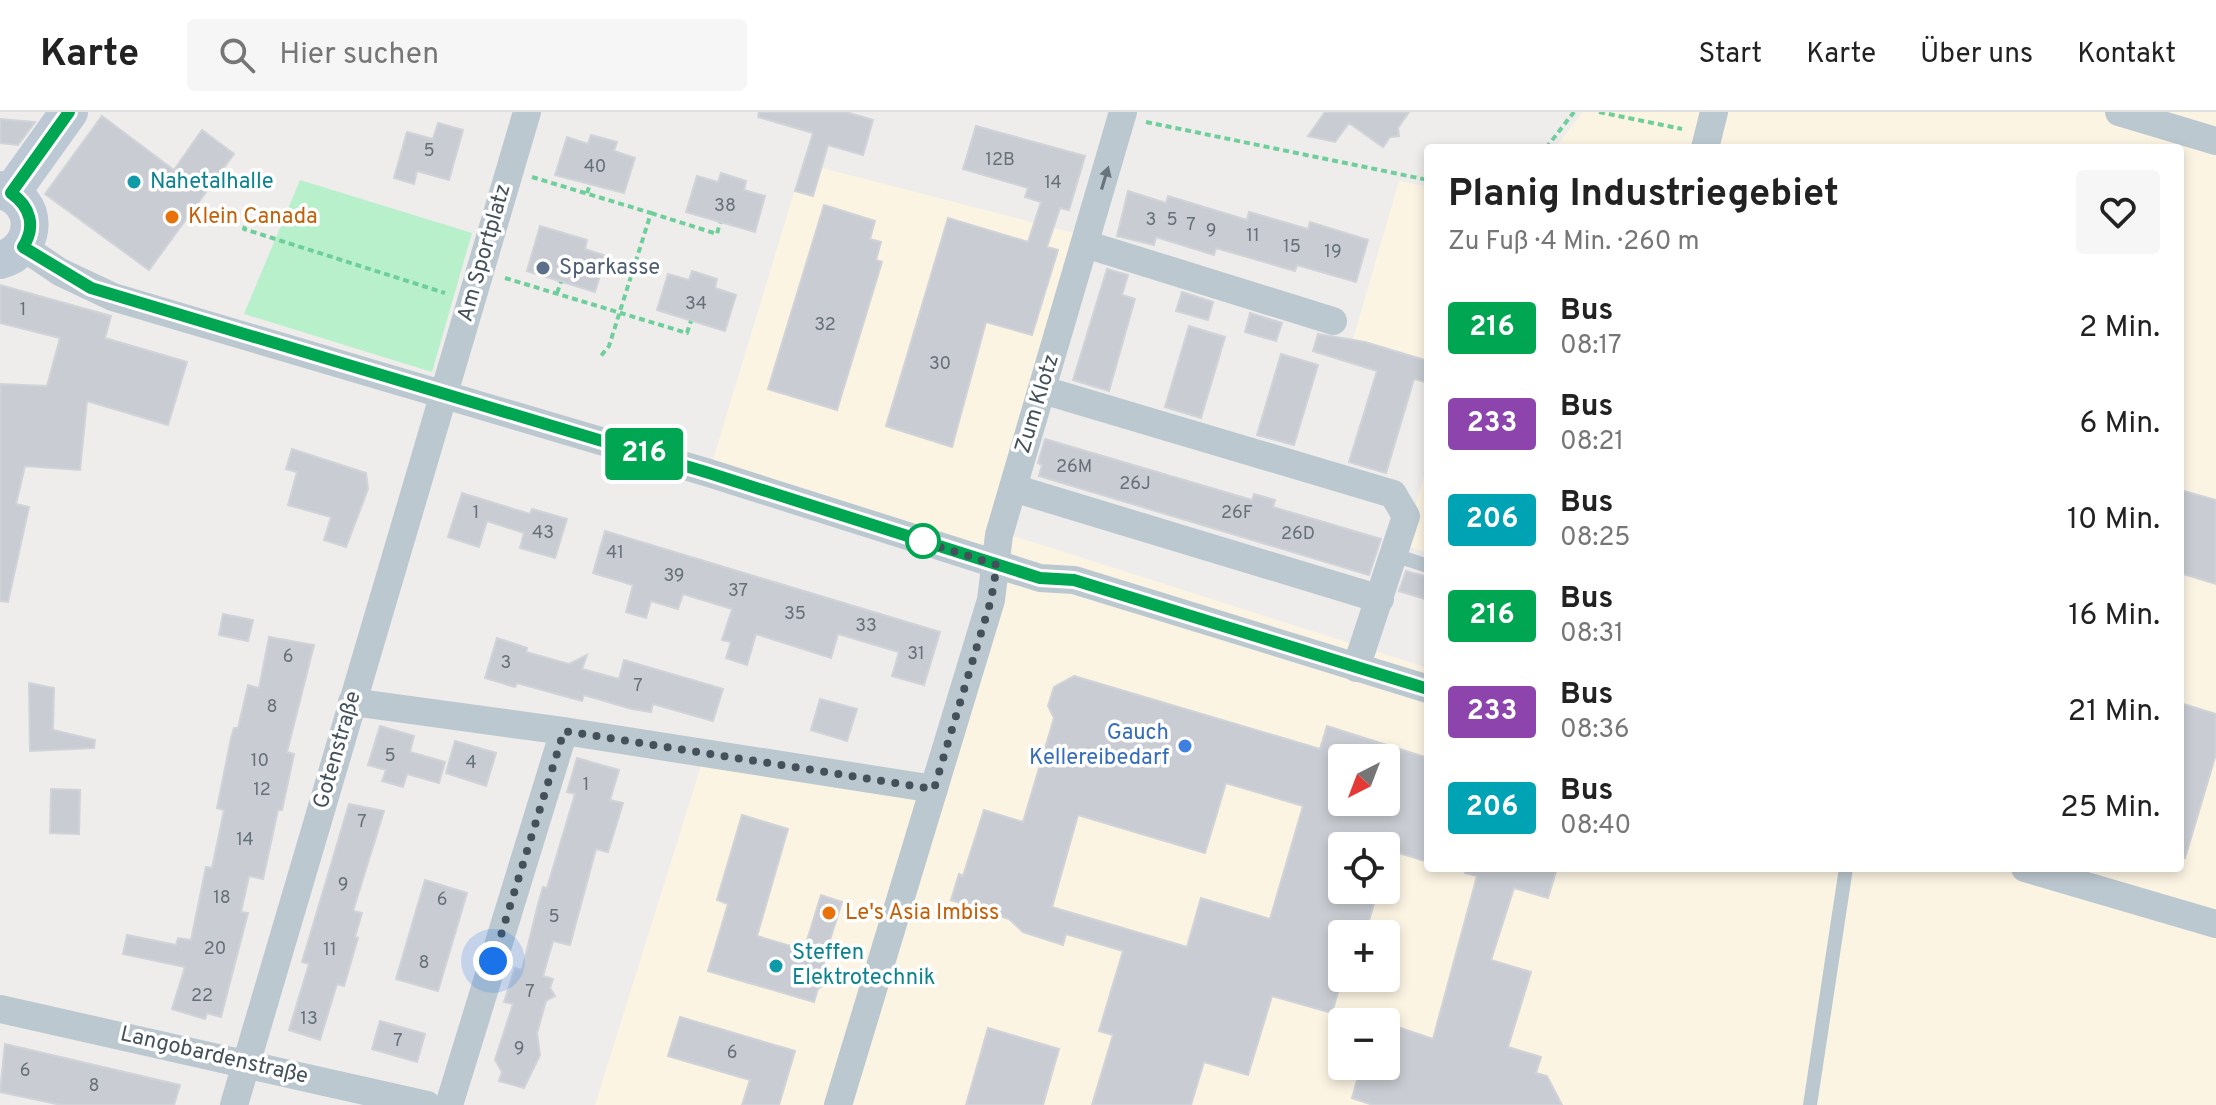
<!DOCTYPE html>
<html lang="de">
<meta charset="utf-8">
<style>
body{margin:0;font-family:Overpass,sans-serif;background:#f6f6f6;color:#222;height:100vh;display:flex;flex-direction:column;font-size:30px;white-space:nowrap}
*{box-sizing:border-box;margin:0}
p{font-size:26px;color:#767676}
.icon{flex:none;width:44px;height:44px;fill:none;stroke:currentColor;stroke-width:2;stroke-linecap:round;stroke-linejoin:round}
.map{position:relative;flex:1;overflow:hidden}
.side{position:absolute;left:1424px;top:32px;width:760px;height:728px;display:flex;flex-direction:column;background:#fff;border-radius:8px;box-shadow:0 4px 12px #0003}
.side>*{flex:none}
.badge{padding:0 16px;border-radius:6px;font-size:28px;line-height:52px}
.needle{width:52px;rotate:222deg}
.tools{position:absolute;left:1328px;top:632px;display:grid;gap:16px}
.tools a{display:grid;place-items:center;width:72px;height:72px;border-radius:8px;background:#fff;box-shadow:0 4px 12px #0003;font-size:40px}
.you{position:absolute;width:40px;height:40px;margin:-20px;border:6px solid #fff;border-radius:50%;background:#1a73e8;box-shadow:0 0 0 12px #1a73e833}
.map>.badge{position:absolute;translate:-50% -50%;box-shadow:0 0 0 4px #fff}
.round{display:grid;place-items:center;flex:none;width:84px;height:84px;border-radius:8px;background:#f6f6f6}
.headline{display:flex;align-items:center;justify-content:space-between;height:136px;padding:0 24px}
h1{font-size:38px;font-weight:700;line-height:60px}
ul{padding:0;list-style:none}
li{display:flex;align-items:center;gap:24px;height:96px;padding:0 24px}
li div{flex:1}
li b{display:block;font-size:30px}
li em{font-style:normal}
li .badge{min-width:88px;font-weight:700;text-align:center}
header{display:flex;align-items:center;gap:48px;box-sizing:border-box;height:112px;padding:0 40px;background:#fff;border-bottom:2px solid #e0e0e0}
header strong{font-size:38px}
nav{display:flex;gap:44px;margin-inline-start:auto;font-size:28px}
.search{width:560px;height:72px;background:#f6f6f6;display:flex;align-items:center;gap:20px;box-sizing:border-box;padding:0 28px;border-radius:8px;color:#767676;font-size:30px}
.map>svg:first-child{display:block}
</style>
<header>
<strong>Karte</strong>
<div class="search"><svg class="icon" aria-label="search" viewBox="0 0 24 24"><circle cx="10" cy="10" r="6"/><path d="M15 15l6 6"/></svg>Hier suchen</div>
<nav><a>Start</a><a>Karte</a><a>Über uns</a><a>Kontakt</a></nav>
</header>
<div class="map">
<svg width="2216" height="993" viewBox="0 0 2216 993">
<rect width="100%" height="100%" fill="#efecec"/>
<path fill="#fcf4e3" fill-rule="evenodd" d="M1583,0H2216V993H595L705,641L934,677L997,453L709,361L803,51L1094,126L1004,421L1428,556V756H2180V36H1555ZM1342,646H1386V690H1342ZM1342,734H1386V778H1342ZM1342,822H1386V866H1342ZM1342,910H1386V954H1342Z
M1399,69L1428,75V273L1347,248Z
M1428,352V441L1403,433Z"/>
<path fill="#b8f0cb" d="M300,68L472,121L432,260L244,202Z"/>
<path fill="#c9ccd2" stroke="#d0d3d8" stroke-width="2" fill-rule="evenodd" d="M759,0H846L873,8L863,43L828,33L813,84L795,79L813,21L758,5Z
M1325,0H1409L1398,16L1399,24L1390,25L1383,35L1349,11L1335,30L1308,24Z
M102,4L174,58L202,18L234,42L149,158L45,82Z
M0,7L35,10L18,33L0,31Z
M438,11L463,18L449,68L417,59L414,72L394,66L407,20L433,27Z
M976,14L1085,44L1069,98L1060,96L1047,135L1058,138L1032,223L986,210L952,335L886,314L948,106L1028,130L1041,90L1025,85L1028,76L963,57Z
M591,23L617,30L614,39L635,46L624,81L555,63L567,25L588,32Z
M721,61L746,69L744,78L765,84L755,120L686,100L697,64L718,70Z
M1128,79L1166,91L1168,84L1247,108L1249,100L1308,117L1310,110L1368,128L1356,170L1297,153L1295,159L1216,136L1214,143L1156,125L1154,133L1117,124Z
M824,93L875,109L870,127L881,130L876,148L882,150L837,298L768,277Z
M540,114L587,128L585,137L606,144L595,180L527,159Z
M1107,157L1128,163L1122,183L1135,187L1109,279L1073,268Z
M692,159L717,167L715,176L736,183L725,219L657,198L668,162L689,168Z
M0,173L111,204L105,226L187,250L168,313L87,289L80,358L25,354L16,392L29,395L8,490L0,489V272L47,274L60,226L0,211Z
M1182,180L1213,190L1208,208L1176,199Z
M1250,201L1282,211L1276,229L1245,220Z
M1189,214L1225,225L1201,306L1165,295Z
M1318,222L1365,230L1428,249V271L1414,267L1386,361L1349,350L1377,259L1313,239Z
M1281,242L1318,253L1294,333L1257,323Z
M1045,327L1252,388L1254,382L1275,388L1273,395L1381,427L1369,463L1039,364L1042,353L1038,351Z
M292,337L366,361L368,377L346,435L324,428L331,405L288,393L297,360L286,357Z
M2180,378L2216,388V472L2180,461Z
M462,381L530,402L532,397L567,407L555,446L520,436L524,421L487,409L479,435L448,425Z
M605,419L940,520L924,573L892,564L899,540L838,522L831,546L756,522L747,553L726,546L731,530L722,528L732,497L683,482L678,497L651,489L646,506L626,500L633,473L593,461Z
M1406,459L1428,465V488L1399,479Z
M223,502L253,508L248,529L219,523Z
M269,525L314,533L287,640L294,642L282,698H278L263,767L249,764L241,800L248,801L221,905L207,901L205,907L172,897L185,855L123,842L127,823L176,833L178,826L191,828L206,755L212,756L224,698L217,696L231,626L234,616H238L248,573L259,576Z
M497,526L527,536L526,540L569,552L587,543L582,557L619,567L624,548L723,577L713,609L653,592L651,600L632,597L584,583L582,589L517,571L515,575L485,566Z
M1074,564L1320,637L1327,614L1428,646V750L1386,737V734H1342V778H1378L1365,822H1342V866L1332,901L1272,884L1248,963L1204,950L1191,993H1092L1113,923L1099,919L1123,839L1066,822L1063,833L1023,820L1009,807L951,788L959,762L963,764L984,698L1023,710L1054,606L1048,594L1054,575ZM1342,646H1386V690H1342ZM1226,671L1303,694L1270,807L1201,786L1187,835L1052,795L1078,703L1205,741Z
M29,571L54,576L53,618L95,628L94,636L30,639Z
M820,587L857,597L847,629L811,618Z
M2180,591L2216,602V642L2185,746L2180,745Z
M380,614L414,624L410,640L445,650L439,671L407,662L403,675L382,669L386,658L368,653Z
M455,629L496,641L486,674L446,661Z
M577,646L619,658L610,688L623,691L608,740L596,737L570,833L553,829L543,864L553,867L550,876L555,884L546,889L537,921L540,943L524,976L499,969L502,960L495,948L513,892L504,890L515,856L522,858L538,792L543,775L547,776L575,682L567,680Z
M51,677L80,678L79,722L50,721Z
M349,692L384,699L353,799L362,801L355,825L358,826L344,874L337,872L320,928L289,918L309,852L302,850Z
M742,703L788,717L757,824L804,838L821,783L842,790L825,844L823,860L830,869L818,877L814,890L708,859L728,792L717,788Z
M1466,756H1557L1548,786L1514,776L1491,848L1531,860L1508,935L1541,945L1536,961L1547,964L1562,993H1373L1352,986L1361,954H1386V911L1433,927L1477,764L1465,761Z
M425,768L467,781L438,879L396,867Z
M680,905L795,939L779,993H742L750,968L668,944Z
M380,909L425,922L417,950L372,937Z
M988,916L1059,937L1043,993H966Z
M5,932L180,973L174,993H61L0,980Z"/>
<g fill="none" stroke-linecap="round" stroke-linejoin="round">
<path stroke="#6fcf9b" stroke-width="4" stroke-dasharray="6 4" stroke-linecap="butt" d="M1599,0L1682,17
M1146,10L1428,68
M1546,36L1574,0
M532,65L651,101L609,234L600,245
M587,81L590,72
M651,101L717,122L720,111
M249,105L244,117L445,181
M505,166L687,221L691,209
M557,181L561,170"/>
<path stroke="#bcc8d0" stroke-width="14" d="M1394,443L1428,454
M1810,993L1846,756"/>
<path stroke="#bcc8d0" stroke-width="28" d="M2119,0L2216,29
M1705,36L1714,0
M1085,132L1333,209
M23,135L60,160L113,185L709,361L1040,466L1074,468L1428,577
M1043,278L1393,382L1406,404L1356,556
M1013,376L1380,487
M352,590L564,619L934,677
M2025,756L2216,812
M0,897L427,993
M234,993L527,0
M449,993L564,619
M838,993L991,488L999,423L1123,0"/>
<path stroke="#bcc9d4" stroke-width="38" d="M0,78C40,87 39,138 0,148
M11,81L69,0"/>
</g>
<defs><path id="oneway-solid" d="M-6-.8H1V-3.2L6.5 0L1 3.2V.8H-6Z" transform="scale(2)"/></defs>
<use fill="#68757d" href="#oneway-solid" transform="translate(1105 66) rotate(-73)"/>
<g fill="none" stroke-linecap="round" stroke-linejoin="round">
<g stroke="#fff" stroke-width="18">
<path id="line" d="M69,0L11,81C31,95 36,115 23,135L91,176L709,361L1040,466L1074,468L1428,577"/>
</g>
<use href="#line" stroke="#00a651" stroke-width="12"/>
<path stroke="#44515a" stroke-width="8" stroke-dasharray="0 14.4" d="M493,849L564,619L934,677L991,488L997,453L918,428L923,429"/>
</g>
<g fill="#0f9aa8" stroke="#fff" stroke-width="3">
<circle cx="134" cy="70" r="8"/>
<circle cx="776" cy="854" r="8"/>
</g>
<g fill="#e8710a" stroke="#fff" stroke-width="3">
<circle cx="172" cy="105" r="8"/>
<circle cx="829" cy="801" r="8"/>
</g>
<circle fill="#5c6f8a" stroke="#fff" stroke-width="3" cx="543" cy="156" r="8"/>
<circle fill="#fff" stroke="#00a651" stroke-width="4" cx="923" cy="429" r="16"/>
<circle fill="#3f7fe0" stroke="#fff" stroke-width="3" cx="1185" cy="634" r="8"/>
<g text-anchor="middle" dominant-baseline="central" stroke-width="7" stroke-linejoin="round" paint-order="stroke">
<g font-size="18" fill="#657078">
<text x="429" y="39">5</text>
<text x="1000" y="48">12B</text>
<text x="595" y="55">40</text>
<text x="1053" y="71">14</text>
<text x="725" y="94">38</text>
<text x="1151" y="108">3</text>
<text x="1172" y="108">5</text>
<text x="1191" y="113">7</text>
<text x="1211" y="119">9</text>
<text x="1253" y="124">11</text>
<text x="1292" y="135">15</text>
<text x="1333" y="140">19</text>
<text x="696" y="192">34</text>
<text x="23" y="198">1</text>
<text x="825" y="213">32</text>
<text x="940" y="252">30</text>
<text x="1074" y="355">26M</text>
<text x="1135" y="372">26J</text>
<text x="476" y="401">1</text>
<text x="1237" y="401">26F</text>
<text x="543" y="421">43</text>
<text x="1298" y="422">26D</text>
<text x="615" y="441">41</text>
<text x="674" y="464">39</text>
<text x="738" y="479">37</text>
<text x="795" y="502">35</text>
<text x="866" y="514">33</text>
<text x="916" y="542">31</text>
<text x="288" y="545">6</text>
<text x="506" y="551">3</text>
<text x="638" y="574">7</text>
<text x="272" y="595">8</text>
<text x="390" y="644">5</text>
<text x="260" y="649">10</text>
<text x="471" y="651">4</text>
<text x="586" y="673">1</text>
<text x="262" y="678">12</text>
<text x="362" y="710">7</text>
<text x="245" y="728">14</text>
<text x="343" y="773">9</text>
<text x="222" y="786">18</text>
<text x="442" y="788">6</text>
<text x="554" y="805">5</text>
<text x="215" y="837">20</text>
<text x="330" y="838">11</text>
<text x="424" y="851">8</text>
<text x="530" y="880">7</text>
<text x="202" y="884">22</text>
<text x="309" y="907">13</text>
<text x="398" y="929">7</text>
<text x="519" y="937">9</text>
<text x="732" y="941">6</text>
<text x="25" y="959">6</text>
<text x="94" y="974">8</text>
</g>
<g font-size="22" fill="#0d838f" stroke="#fff" text-anchor="start">
<text x="150" y="70">Nahetalhalle</text>
<text x="792" y="841">Steffen<tspan x="792" dy="25">Elektrotechnik</tspan></text>
</g>
<g font-size="22" fill="#c56008" stroke="#fff" text-anchor="start">
<text x="188" y="105">Klein Canada</text>
<text x="845" y="801">Le's Asia Imbiss</text>
</g>
<g font-size="22" fill="#44515a" stroke="#fff">
<text transform="translate(485 141) rotate(-74)">Am Sportplatz</text>
<text transform="translate(1038 292) rotate(-73)">Zum Klotz</text>
<text transform="translate(338 638) rotate(-74)">Gotenstraße</text>
<text transform="translate(214 944) rotate(13)">Langobardenstraße</text>
</g>
<g font-size="22" fill="#4e5e75" stroke="#fff" text-anchor="start">
<text x="559" y="156">Sparkasse</text>
</g>
<g font-size="22" fill="#366cbe" stroke="#fff" text-anchor="end">
<text x="1169" y="621">Gauch<tspan x="1169" dy="25">Kellereibedarf</tspan></text>
</g>
</g>
</svg>
<div class="tools">
<a><svg class="needle" viewBox="-14 -14 28 28"><path d="M0-13l5 13h-10z" fill="#e53935"/><path d="M0 13l5-13h-10z" fill="#767676"/></svg></a>
<a><svg class="icon" aria-label="locate" viewBox="0 0 24 24"><circle cx="12" cy="12" r="6"/><path d="M12 2v4M12 18v4M2 12h4M18 12h4"/></svg></a>
<a>+</a>
<a>−</a>
</div>
<div class="you" style="left:493px;top:849px"></div>
<b class="badge" style="left:644px;top:342px;background:#00a651;color:#fff">216</b>
<section class="side">
<div class="headline"><div><h1>Planig Industriegebiet</h1><p>Zu Fuß · 4 Min. · 260 m</p></div><a class="round"><svg class="icon" aria-label="heart" viewBox="0 0 24 24"><path d="M12 20l-8-8c-3-5 5-10 8-4 3-6 11-1 8 4z"/></svg></a></div>
<ul>
<li><span class="badge" style="background:#00a651;color:#fff">216</span><div><b>Bus</b><p>08:17</p></div><em>2 Min.</em></li>
<li><span class="badge" style="background:#8e44ad;color:#fff">233</span><div><b>Bus</b><p>08:21</p></div><em>6 Min.</em></li>
<li><span class="badge" style="background:#00a3b4;color:#fff">206</span><div><b>Bus</b><p>08:25</p></div><em>10 Min.</em></li>
<li><span class="badge" style="background:#00a651;color:#fff">216</span><div><b>Bus</b><p>08:31</p></div><em>16 Min.</em></li>
<li><span class="badge" style="background:#8e44ad;color:#fff">233</span><div><b>Bus</b><p>08:36</p></div><em>21 Min.</em></li>
<li><span class="badge" style="background:#00a3b4;color:#fff">206</span><div><b>Bus</b><p>08:40</p></div><em>25 Min.</em></li>
</ul>
</section>
</div>
